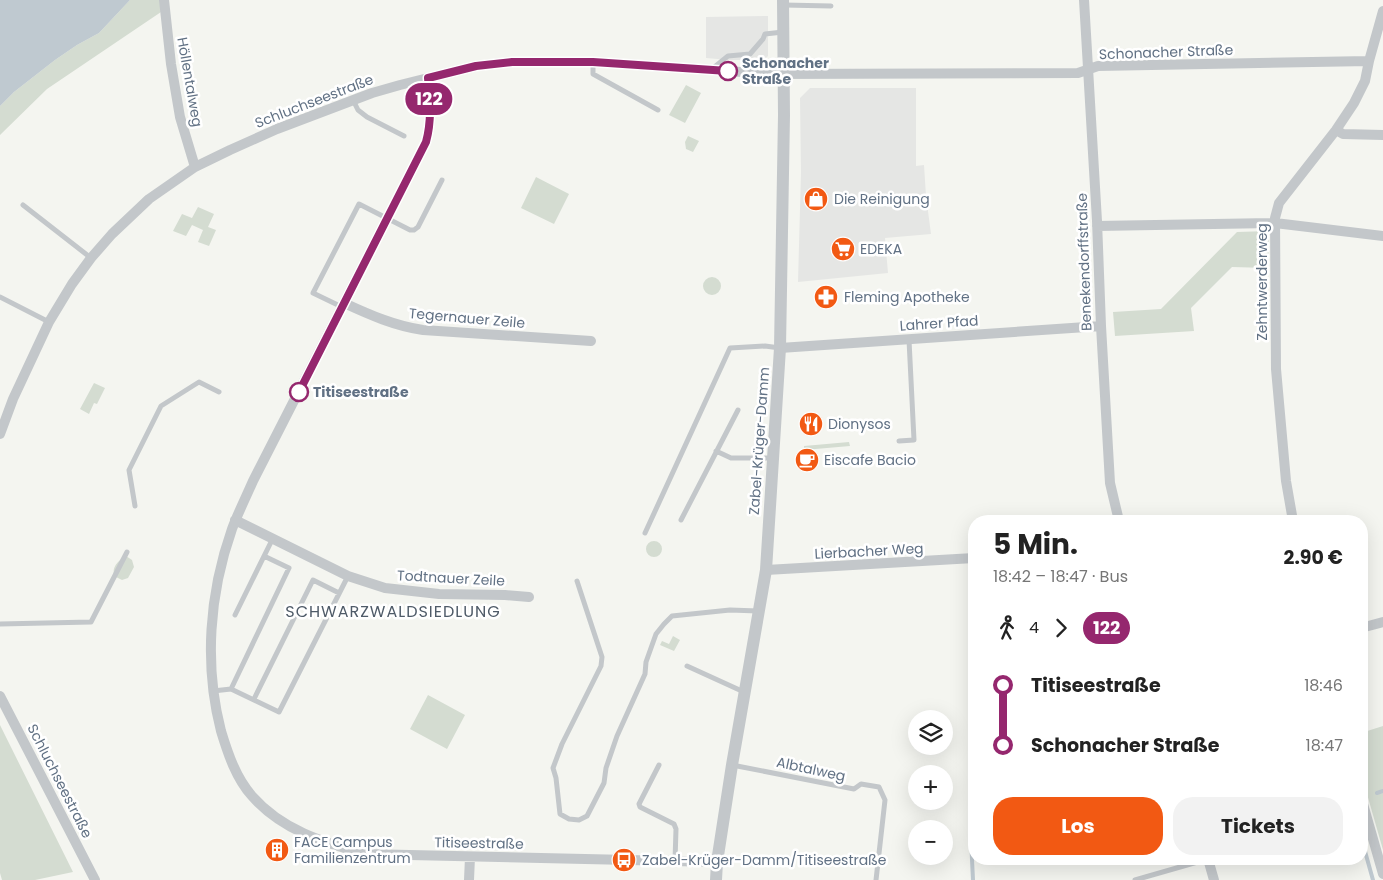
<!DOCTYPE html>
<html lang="de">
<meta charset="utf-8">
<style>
body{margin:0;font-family:Poppins,sans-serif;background:#f2f2f2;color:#222;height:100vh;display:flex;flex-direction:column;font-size:19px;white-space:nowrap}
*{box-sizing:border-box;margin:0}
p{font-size:16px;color:#767676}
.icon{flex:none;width:28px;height:28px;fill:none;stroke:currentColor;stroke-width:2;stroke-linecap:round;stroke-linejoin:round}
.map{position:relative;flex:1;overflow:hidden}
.side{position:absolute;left:968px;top:515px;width:400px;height:350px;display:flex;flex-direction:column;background:#fff;border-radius:20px;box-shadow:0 5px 20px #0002}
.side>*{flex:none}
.badge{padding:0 10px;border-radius:16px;font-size:18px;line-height:32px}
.buttons{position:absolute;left:908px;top:710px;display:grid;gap:10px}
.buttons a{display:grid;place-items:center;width:45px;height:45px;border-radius:50%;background:#fff;box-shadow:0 5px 20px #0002;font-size:25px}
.map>.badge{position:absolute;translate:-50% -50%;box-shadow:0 0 0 2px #fff}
.legs{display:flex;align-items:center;gap:8px;height:55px;padding:0 25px;font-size:16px}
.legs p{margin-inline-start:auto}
.summary{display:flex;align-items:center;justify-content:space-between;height:85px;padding:0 25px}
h1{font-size:28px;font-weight:700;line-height:38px}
.cta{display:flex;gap:10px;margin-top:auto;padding:10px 25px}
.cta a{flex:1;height:58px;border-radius:20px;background:#f25913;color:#fff;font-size:20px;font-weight:700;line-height:58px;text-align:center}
.cta a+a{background:#f2f2f2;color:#222}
ul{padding:0 25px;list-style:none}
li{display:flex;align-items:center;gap:18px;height:60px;font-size:19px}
li i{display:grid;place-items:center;width:8px;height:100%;margin:0 6px;background:currentColor}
li i::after{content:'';width:12px;height:12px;margin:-6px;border:4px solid;border-radius:50%;background:#fff}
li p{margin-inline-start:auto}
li:first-child i{background:linear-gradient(#0000 50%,currentColor 0)}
li:last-child i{background:linear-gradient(currentColor 50%,#0000 0)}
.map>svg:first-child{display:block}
</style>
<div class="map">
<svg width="1383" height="880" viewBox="0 0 1383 880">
<rect width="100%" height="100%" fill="#f4f5f0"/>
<path fill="#e5e6e4" d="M768,16V56L764,60H729L706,58V17Z
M810,88H916V166L924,165L926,196L931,234L885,238L888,273L798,282L801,173L800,98Z"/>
<path fill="#d4dcd1" d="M130,0H160L161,12L47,89L0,135V106L14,92L55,60L77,45L99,33Z
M686,85L701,93L685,123L669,115Z
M688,136L699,141L693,152L686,149L685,142Z
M536,177L569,194L554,224L521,208Z
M198,207L214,214L208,227L216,230L209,246L198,242L203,230L192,225L186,236L173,231L182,214L192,218Z
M1269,231L1268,268L1232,267L1191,308L1194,331L1115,336L1113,312L1161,309L1237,232Z
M703 286a9 9 0 1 1 18 0a9 9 0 1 1-18 0Z
M94,383L105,388L97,404L94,403L89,414L80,409Z
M849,442L850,446L804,450V446Z
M646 549a8 8 0 1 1 16 0a8 8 0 1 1-16 0Z
M126,556L132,560L134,567L128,578L122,580L114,576C112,566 118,561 126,556Z
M673,636L680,640L674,651L660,645L662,641L669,644Z
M428,695L465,715L447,749L410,729Z
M0,725L73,872L35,880H2L0,873Z
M1383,726V850L1361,773V733Z"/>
<path fill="#bfc9d0" d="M0,0H130L99,33L77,45L55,60L14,92L0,106Z"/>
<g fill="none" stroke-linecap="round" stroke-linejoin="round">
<path stroke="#bfc9d0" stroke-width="4" d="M971,769L974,679
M971,792L970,818L973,880
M1377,793L1383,791
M1361,837L1373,880"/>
<path stroke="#c3c7ca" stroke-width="5" d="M784,5L831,6
M593,62V74L658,110
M712,69L728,56L750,54L763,39L765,34L783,32
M353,100L358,110L367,117L404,136
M23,205L91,258
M0,297L49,322
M342,307L313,293L359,204L410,230H414L418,227L442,180
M899,441L914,440L909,340
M716,451L731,458H772
M135,506L129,470L161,406L199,382L219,392
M681,520L738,410
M645,533L730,348L765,346L780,348
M577,581L602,657L601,666L562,744L553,768L556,778L560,814L569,819L579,820L587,816L604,783L606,768L617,736L645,674L646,662L656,634L664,624L672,616L730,610L758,611
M235,615L273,538
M0,624L91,622L127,552
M687,666L744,692
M231,689L289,568L264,556
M213,691L231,689L279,712L348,576
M254,699L313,580L339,593
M659,765L639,804L640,807L674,824L676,829L675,861
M732,765L854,789L861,784L879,787L885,800L876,880
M1135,880L1208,859"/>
<path stroke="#c3c7ca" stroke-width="10" d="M164,0L171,64L180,117L195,167
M1084,0L1097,221L1101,326L1110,483L1119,521
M428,78C430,100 432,120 426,142L253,481C246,497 238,513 232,529C209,594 204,665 221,731C228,754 236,778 252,796C282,830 322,842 365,854L717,862
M1336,130L1343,134L1383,135
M1097,226L1275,223L1383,236
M344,303C370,315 395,326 423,330L591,341
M780,348L1101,326
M0,434L13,399L49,322L72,284L91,258L112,234L149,199L195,167L230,150L277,129L372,93L400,85L476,66L512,62H593L770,74L1078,73L1098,66L1369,61
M235,520L348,576L385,588L439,594L505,595L529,597
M1293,521L1286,481L1276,369L1275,218L1279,203L1336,130L1354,103L1365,81L1369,61L1383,11
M766,570L974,558
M1361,628L1383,622
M0,696L95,880
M1361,797L1383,874
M1208,859L1214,880
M469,880L470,857"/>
<path stroke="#c3c7ca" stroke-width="12" d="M716,880L717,862L732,765L766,570L780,348L784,115L783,0"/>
</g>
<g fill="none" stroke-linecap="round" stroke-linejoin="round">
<g stroke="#fff" stroke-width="11">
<path id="line-1" d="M299,392L426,142C432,120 430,100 428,78L476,66L512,62H593L728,71"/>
</g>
<use href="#line-1" stroke="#95276e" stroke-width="8"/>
</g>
<defs>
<g id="shop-disc" transform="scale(1.25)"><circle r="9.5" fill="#f25913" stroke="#fff"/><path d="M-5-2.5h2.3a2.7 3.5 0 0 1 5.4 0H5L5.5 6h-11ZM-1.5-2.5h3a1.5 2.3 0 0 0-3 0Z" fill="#fff"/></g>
<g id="supermarket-disc" transform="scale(1.25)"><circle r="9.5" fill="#f25913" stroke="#fff"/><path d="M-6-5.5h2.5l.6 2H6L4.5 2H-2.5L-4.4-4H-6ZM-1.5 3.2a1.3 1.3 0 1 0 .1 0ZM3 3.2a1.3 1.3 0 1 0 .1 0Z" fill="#fff"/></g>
<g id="pharmacy-disc" transform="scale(1.25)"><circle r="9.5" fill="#f25913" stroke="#fff"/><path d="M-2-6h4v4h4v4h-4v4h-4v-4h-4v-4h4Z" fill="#fff"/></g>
<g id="restaurant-disc" transform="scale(1.25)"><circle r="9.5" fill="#f25913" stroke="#fff"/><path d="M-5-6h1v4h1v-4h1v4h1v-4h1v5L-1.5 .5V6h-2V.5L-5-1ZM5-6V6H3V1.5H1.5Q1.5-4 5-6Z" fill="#fff"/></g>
<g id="cafe-disc" transform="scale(1.25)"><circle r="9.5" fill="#f25913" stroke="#fff"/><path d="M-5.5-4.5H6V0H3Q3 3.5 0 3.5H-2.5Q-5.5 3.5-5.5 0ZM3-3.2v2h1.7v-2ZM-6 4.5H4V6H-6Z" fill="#fff"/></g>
<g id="building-disc" transform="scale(1.25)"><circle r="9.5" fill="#f25913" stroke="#fff"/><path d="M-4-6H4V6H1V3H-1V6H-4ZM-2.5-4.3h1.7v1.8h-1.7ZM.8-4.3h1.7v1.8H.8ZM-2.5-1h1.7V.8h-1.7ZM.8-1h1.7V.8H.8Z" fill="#fff"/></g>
<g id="bus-disc" transform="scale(1.25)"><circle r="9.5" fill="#f25913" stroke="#fff"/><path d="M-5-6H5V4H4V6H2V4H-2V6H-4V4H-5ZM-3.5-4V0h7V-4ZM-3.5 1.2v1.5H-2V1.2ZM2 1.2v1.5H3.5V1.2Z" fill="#fff"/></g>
</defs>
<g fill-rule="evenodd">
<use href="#shop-disc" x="816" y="199"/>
<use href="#supermarket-disc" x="843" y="249"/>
<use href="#pharmacy-disc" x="826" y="297"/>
<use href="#restaurant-disc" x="811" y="424"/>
<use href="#cafe-disc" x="807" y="460"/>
<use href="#building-disc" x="277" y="850"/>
<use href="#bus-disc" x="624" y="860"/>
</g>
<g fill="#fff" stroke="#95276e" stroke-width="2.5">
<circle cx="728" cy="71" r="9"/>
<circle cx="299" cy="392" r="9"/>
</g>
<g text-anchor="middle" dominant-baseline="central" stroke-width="5" stroke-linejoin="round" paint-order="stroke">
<g font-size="14" fill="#617184" stroke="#fff">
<text transform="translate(1166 52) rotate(-2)">Schonacher Straße</text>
<text transform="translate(190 82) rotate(80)">Höllentalweg</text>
<text transform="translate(314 101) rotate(-21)">Schluchseestraße</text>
<text transform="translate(1084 262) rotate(-92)">Benekendorffstraße</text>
<text transform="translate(1262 282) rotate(-90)">Zehntwerderweg</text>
<text transform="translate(467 318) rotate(5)">Tegernauer Zeile</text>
<text transform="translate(939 323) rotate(-4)">Lahrer Pfad</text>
<text transform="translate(759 441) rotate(-86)">Zabel-Krüger-Damm</text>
<text transform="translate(869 551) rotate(-3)">Lierbacher Weg</text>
<text transform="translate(451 578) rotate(3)">Todtnauer Zeile</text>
<text transform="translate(811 769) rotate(12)">Albtalweg</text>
<text transform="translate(60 781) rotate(63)">Schluchseestraße</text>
<text transform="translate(479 843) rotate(1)">Titiseestraße</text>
</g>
<g font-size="14" font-weight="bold" fill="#617184" stroke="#fff" text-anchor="start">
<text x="742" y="63">Schonacher<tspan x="742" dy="16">Straße</tspan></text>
<text x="313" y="392">Titiseestraße</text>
</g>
<g font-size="14" fill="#617184" stroke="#fff" text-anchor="start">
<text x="834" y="199">Die Reinigung</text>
<text x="860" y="249">EDEKA</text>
<text x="844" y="297">Fleming Apotheke</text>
<text x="828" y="424">Dionysos</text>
<text x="824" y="460">Eiscafe Bacio</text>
<text x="294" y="842">FACE Campus<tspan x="294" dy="16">Familienzentrum</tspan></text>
<text x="642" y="860">Zabel-Krüger-Damm/Titiseestraße</text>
</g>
<g font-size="16" letter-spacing="1" fill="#4f5b68" stroke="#fff">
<text x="393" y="611">SCHWARZWALDSIEDLUNG</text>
</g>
</g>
</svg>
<div class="buttons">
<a><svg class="icon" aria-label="layers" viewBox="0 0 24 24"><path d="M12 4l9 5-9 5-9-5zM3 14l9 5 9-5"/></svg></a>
<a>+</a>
<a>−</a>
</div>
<b class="badge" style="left:429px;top:99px;background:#95276e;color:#fff">122</b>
<section class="side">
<div class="summary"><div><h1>5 Min.</h1><p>18:42 – 18:47 · Bus</p></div><b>2.90 €</b></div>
<div class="legs"><svg class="icon" aria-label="walk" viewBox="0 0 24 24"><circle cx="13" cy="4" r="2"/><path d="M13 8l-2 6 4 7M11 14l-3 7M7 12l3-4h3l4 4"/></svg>4<svg class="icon" aria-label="forward" viewBox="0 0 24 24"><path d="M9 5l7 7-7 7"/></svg><b class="badge" style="background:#95276e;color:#fff">122</b></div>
<ul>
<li><i style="color:#95276e"></i><b>Titiseestraße</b><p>18:46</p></li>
<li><i style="color:#95276e"></i><b>Schonacher Straße</b><p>18:47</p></li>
</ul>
<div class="cta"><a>Los</a><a>Tickets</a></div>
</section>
</div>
